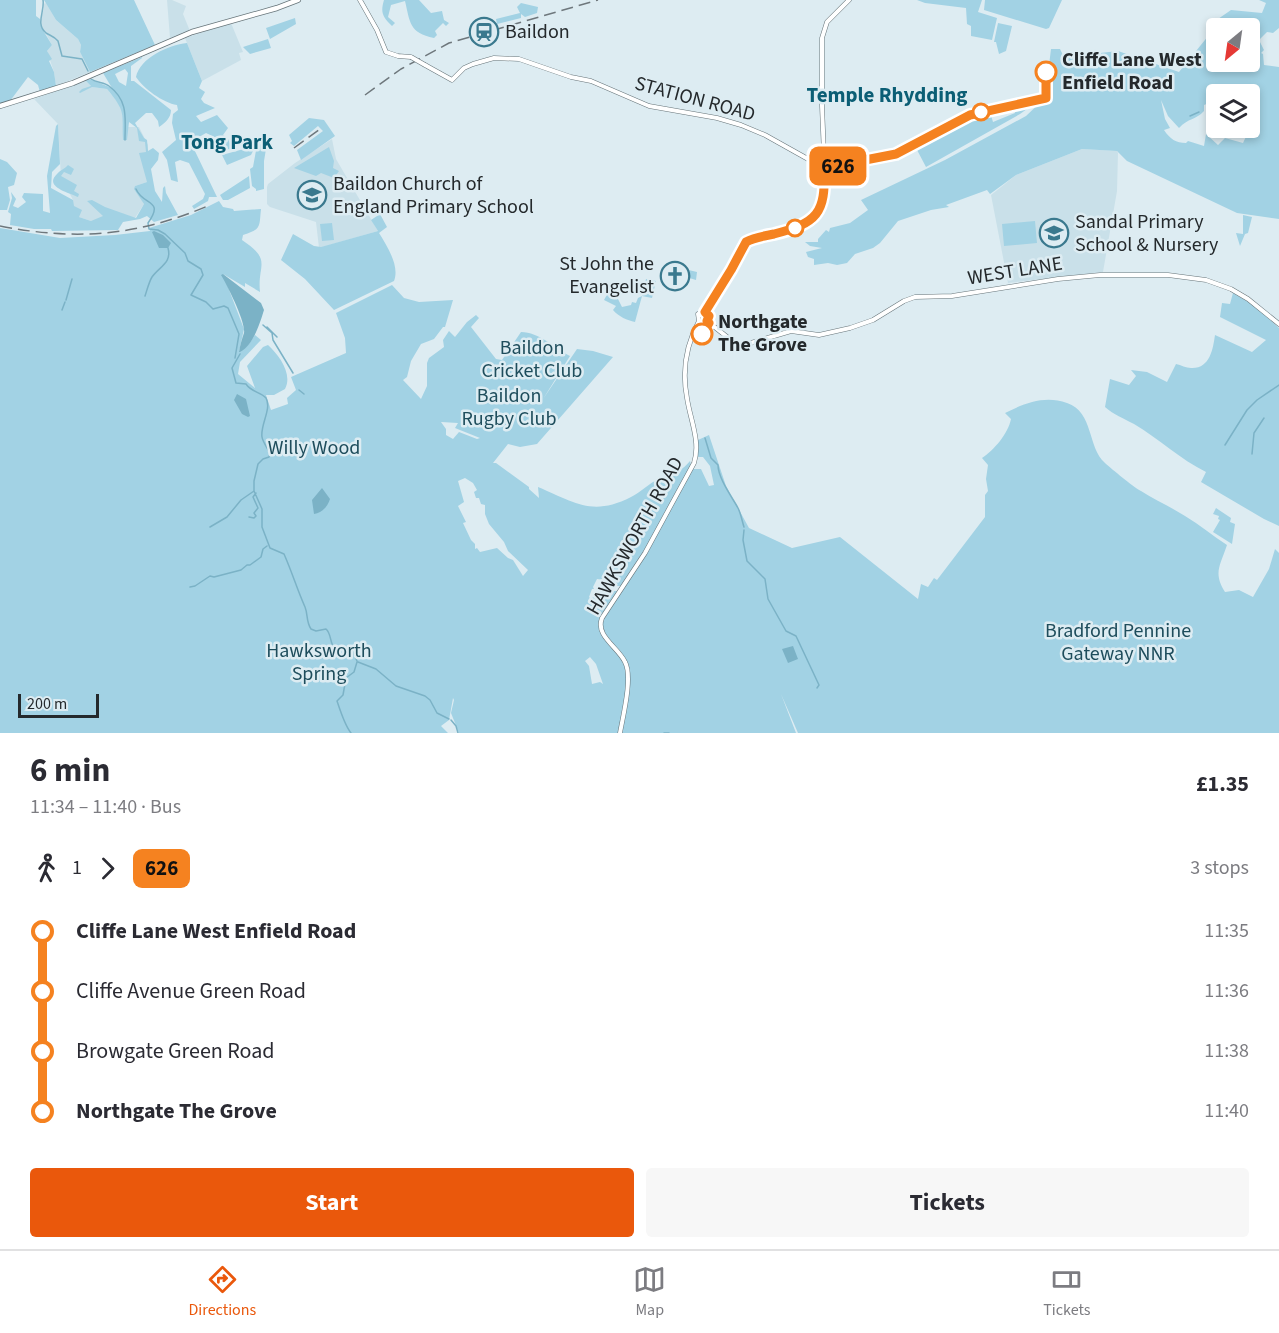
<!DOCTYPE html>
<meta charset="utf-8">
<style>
body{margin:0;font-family:"Source Sans 3",sans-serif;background:#f7f7f7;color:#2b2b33;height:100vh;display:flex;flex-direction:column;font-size:22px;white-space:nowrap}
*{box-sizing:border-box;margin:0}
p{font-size:20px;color:#7c7c81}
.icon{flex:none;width:33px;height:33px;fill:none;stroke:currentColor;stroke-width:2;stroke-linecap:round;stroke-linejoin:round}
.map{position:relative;height:733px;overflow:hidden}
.panel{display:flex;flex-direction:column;background:#fff;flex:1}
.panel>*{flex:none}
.badge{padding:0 12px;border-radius:9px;font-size:21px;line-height:39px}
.needle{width:39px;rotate:209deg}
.fabs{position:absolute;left:1206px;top:18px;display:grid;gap:12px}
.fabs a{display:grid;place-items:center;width:54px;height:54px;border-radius:6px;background:#fff;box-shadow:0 3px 9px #0003;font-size:30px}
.scale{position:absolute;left:18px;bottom:15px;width:81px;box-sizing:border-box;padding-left:6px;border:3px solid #24292c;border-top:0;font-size:16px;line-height:21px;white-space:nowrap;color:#24292c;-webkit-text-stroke:4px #ddecf2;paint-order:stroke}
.map>.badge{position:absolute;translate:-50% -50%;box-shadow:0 0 0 3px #fff}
.legs{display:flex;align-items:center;gap:9px;height:66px;padding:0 30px;font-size:20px}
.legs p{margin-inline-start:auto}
.head{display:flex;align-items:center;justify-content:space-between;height:102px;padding:0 30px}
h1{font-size:33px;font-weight:700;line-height:45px}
.cta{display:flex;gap:12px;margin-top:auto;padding:12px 30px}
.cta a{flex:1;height:69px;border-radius:6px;background:#ea580c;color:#fff;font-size:24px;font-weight:700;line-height:69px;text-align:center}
.cta a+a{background:#f7f7f7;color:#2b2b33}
ul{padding:0 30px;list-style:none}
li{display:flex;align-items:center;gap:21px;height:60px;font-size:22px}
li i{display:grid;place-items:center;width:9px;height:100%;margin:0 8px;background:currentColor}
li i::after{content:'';width:15px;height:15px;margin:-8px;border:4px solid;border-radius:50%;background:#fff}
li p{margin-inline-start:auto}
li:first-child i{background:linear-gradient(#0000 50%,currentColor 0)}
li:last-child i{background:linear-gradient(currentColor 50%,#0000 0)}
.menu{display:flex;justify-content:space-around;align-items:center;height:84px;border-top:2px solid #e1e1e2;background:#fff;font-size:16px;color:#7c7c81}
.menu a{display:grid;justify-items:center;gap:3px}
.menu .active{color:#ea580c}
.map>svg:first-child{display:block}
</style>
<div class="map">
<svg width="1279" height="733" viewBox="0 0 1279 733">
<rect width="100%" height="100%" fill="#ddecf2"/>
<path fill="#c9e0e9" d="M167,0H172L186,6L183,14L190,31L170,38Z
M46,3L56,20L78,39L81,45L80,52L90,72L56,86L54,72L47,51L52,45L40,23L44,8L43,4Z
M231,23L243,52L239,53L241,60L202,81L185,38Z
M85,80L92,87L107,89L120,105L124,120L123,127H139L148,145L147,182L135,186L144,204L135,218L91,221L79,217L73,206V200L61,177L58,124L34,99Z
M332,139L336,159L378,231L319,248L316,222L270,207L267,204V187L268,184L295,163Z
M1082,149L1117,151L1118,153L1117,191L1103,272L1008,283L991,195L1016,175Z"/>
<path fill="#a2d2e4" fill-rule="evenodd" d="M0,0H36V16L40,19L41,27L52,45L47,51L52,59L49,61L54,72L56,86L40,92L38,85L28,77L10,101L0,104Z
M44,0H134L155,45L90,72L80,52L81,45L78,39L56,20Z
M384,0H419L431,13L442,11L444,20L449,23L446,26L443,23L435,31L437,35L434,38C409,33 410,22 405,1L391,5L388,17L395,23L392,26C383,17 380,13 384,0Z
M917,0H982L978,12L997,18L992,40L971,36V26L967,24L966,8L925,3Z
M985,0H1062L1049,28L1046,29L984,10Z
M1259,0H1279V28L1273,33L1267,32L1259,40L1264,50L1261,53L1263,54L1264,65L1279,67V219L1237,213L1127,161L1117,151L1082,149L1016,175L990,194L987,190L946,205L949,207L931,210L898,221L880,243L873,248L855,254L847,263L837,265L828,263L814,265V259L808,257L806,252L822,248L810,246L805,242H818V239L826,230L829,232L830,228L850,223L868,210L861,200L945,160L1026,116L1045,98L1051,49H1060L1064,57L1118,51L1179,72L1209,35L1216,39V62H1250V33L1255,35L1260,30L1218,19L1231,10L1262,13L1266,3ZM1216,94H1250V105L1252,106L1250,128L1243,143L1225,138L1218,145L1206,134L1204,146L1188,141L1186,143C1176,143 1170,139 1164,130L1170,128L1165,119L1161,100L1168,116L1179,128C1188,118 1196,120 1204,111V105L1209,103L1216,104Z
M521,3L538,7L537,13L525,17L521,14V18L497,24L496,19L520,13L517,7Z
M295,18L296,24L270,39L266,28Z
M998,23L1012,26L1006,51L999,54L996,42H994Z
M268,39L271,48L250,54L243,47Z
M187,43L202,81L199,88L205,92L201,99L204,103L215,108L196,116L201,122L217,115L228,128L223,135L228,139L232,148L226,150L221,140L206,133L199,137L193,147L217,197H209L208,201L194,209L192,206L203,199L205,194L189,163L180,160L175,162L178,182L171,180L167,160L162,152L176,140L172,123L173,114L178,110L177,105C163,103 143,88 136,77C140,58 168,45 187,43Z
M142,57V58L131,66V81H134L171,110C171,118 165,123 159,127L158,121L152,113H146L135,123L144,138L147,140L148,151L153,148L159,153L158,160L151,169L155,191L162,202L163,188L165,186L166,193L178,215L154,222L147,216L140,219L123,222L118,230L52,231L51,229H34L10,225L11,214L8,212L12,198L11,192L16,199L13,206L18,208L26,202L22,197L24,193L43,194V211L50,213L47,176L56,126L58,124L60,164L52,172L51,188L73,200L74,206L82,210L79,217L91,221L103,216L87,201L92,200L105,207L136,218L144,204L134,189L135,186L147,182L139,153L146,152L145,142L139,141L137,128L129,122L127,140H123C122,112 126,112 107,89L92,87L80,93L79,92L82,89L91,86L85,80L89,79L112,88L103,73ZM125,69L128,73L126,86L119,82L115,74Z
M1031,103V106L1020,114L926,167L916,148L969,117L978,114L980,118L979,114L990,112L993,122L1015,113L1014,106Z
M309,118L324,120L335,136L301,160L297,150L323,131L318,126L294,146L290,143L292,141L289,135Z
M267,143L264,161V189L256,191V189L252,186L250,169L253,167L257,145Z
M251,147L253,151L251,155L227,165L222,155Z
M329,147L334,161L333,168L339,171L334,178L321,173L316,176L294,168Z
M0,159L7,162L17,173L14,185L8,187L10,200L7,210H0Z
M68,165L74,169L71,175L64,172L61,176L77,185L74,191L79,194L78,197C70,193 43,187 57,174C60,170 65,169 68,165Z
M249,176L250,188L228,200H223L220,195Z
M219,201L223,207L233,209L234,211L261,209C259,227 262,229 243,235L242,240C273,261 257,264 260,292L245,283V287L223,274L244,329L239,352L249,344L255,335L261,340L240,362L238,374L255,388L247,366L263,347L268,345C279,355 293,374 285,389L274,395H266L271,410L288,404L287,398L296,390L291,377L346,353L345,338L336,313L392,285L404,298L419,302L453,300L445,327H443L434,339L421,344L411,361L407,377L403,380L421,399L427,386V363L429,358L444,347L443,340L449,331L455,337L467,322L476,315L479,318L471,327L496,359L502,360L521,332C539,332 555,348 570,356L543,399L577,349L593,351L613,357L537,444L520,447L508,444L493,463H496L529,487V489L539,498L538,487C574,502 592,517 631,497C641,492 649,483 659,479C673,472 679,474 690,461L692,469H701L709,486L714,485L710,466L703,457H698V440L709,435L726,486L749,528L792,548L840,537L918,599L921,584L928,587L934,578L937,580L985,517V495L988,491L986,479L988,465L982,458C994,450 1008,434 1011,419L1005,413C1025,403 1045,395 1067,403C1094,412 1087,447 1105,463C1113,470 1132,486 1141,491C1155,500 1171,507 1185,516C1200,525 1213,536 1227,545C1220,566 1213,573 1225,592L1239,590L1253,597L1269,569L1275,549L1279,553V733H798L781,694L796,733H621L626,693L620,733H459L451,713L454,700L453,698L449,720L441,726L448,733H0V228L60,238L115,235L150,231L149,228L191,215ZM441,422L458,423L455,428L480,438L477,439L459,432L453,439L446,435V429ZM465,478L473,483L477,490L474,492L476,498H479L481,504L485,505V514L489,524L504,542L508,551L528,570L523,576L513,560L508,558L497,548L480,552L477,548L475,549V544L471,540L463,523L466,522L458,506L464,502L458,481ZM651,536H655L638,567L605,616L601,628L606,640C588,618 608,611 618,591H612L603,584L600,590H596L598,593L591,599L589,597L592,589H594L593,587L597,579L604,580L607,584L608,582L615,586H622L652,539ZM590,657L596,664L603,684L600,682L592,684L589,666L585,661Z
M380,214L387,227L379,233C387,246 400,266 394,281L334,310L305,279L281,260L293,234L314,246L321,247L378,231L371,220Z
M1243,215L1252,217L1248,233L1245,234L1240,246L1236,233L1243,234Z
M1035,221L1037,243L1004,246L1002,224Z
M332,223L334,240L322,241L320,224Z
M672,266L697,272L696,280L686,277L683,285L680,284L676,287L673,284L675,279L668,276L669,274L664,271Z
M646,279L656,281L652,298L642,296L635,322C627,320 619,317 613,310L616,306L604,300L609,291L615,293L622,307L631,305L632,302L636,303L638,298L642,296Z
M1233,293L1255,306L1279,328V526L1264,519L1201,482L1206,472C1180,459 1159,439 1134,424C1123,418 1114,415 1105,407L1110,379L1129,385L1136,376L1131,370L1147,372L1167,382L1176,364C1181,365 1186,368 1191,368C1210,369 1213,349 1215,335L1252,352L1266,340L1220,317L1222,303L1230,304Z
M1216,508L1231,518L1230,522L1235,524L1232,544L1213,532L1220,520L1218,519L1219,516L1213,514Z"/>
<path fill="#7bb2c6" d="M154,231L163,235L171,243L168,248H159L152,232Z
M223,274L261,303L264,310C260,323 253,346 240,352H239C240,345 242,339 244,333C246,322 227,285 221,275Z
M237,394L246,399L250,416L248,417L242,414L234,400Z
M322,488L330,499C328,506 322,513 314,514L312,500Z
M793,646L798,659L788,663L782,649Z"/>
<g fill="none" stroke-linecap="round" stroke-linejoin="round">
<path stroke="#7bb2c6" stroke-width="1.5" d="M43,0C45,11 35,24 46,33C51,36 55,37 58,41L62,56L82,59L88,71
M91,79C97,83 104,82 109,86C129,101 125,119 125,140
M1190,116L1199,112
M136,189C143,206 165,199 148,223L149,229L158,230L165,234L185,253L188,261L201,269L203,275L191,295L206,302L213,309L224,306L228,308L239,334L235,358
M145,296C147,290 149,282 152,277C160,266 172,263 168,248
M66,300L72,279
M62,310L65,302
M263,325L272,333L273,340L293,373
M267,327L277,337
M240,354L232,368L236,383L246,384C251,392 261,392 266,398C272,409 260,425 262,437C263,443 268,448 270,454L269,457L263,459L258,464L254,481V491L262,509V527L270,548L284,554C292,572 297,589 305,607C308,614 306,622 311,629L316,631L326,629C332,634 329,644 336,650L350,646L357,661
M299,390L304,394
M705,438L711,458L718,465C718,478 732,497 738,508C741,514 742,521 744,527
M1225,445L1247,410L1257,400L1279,385
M1252,454L1254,433L1264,418
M249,517L254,518L256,516L254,513L258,508L253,497L256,493
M210,527L227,517L241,500L254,491
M744,530L743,540L747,561L765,579L768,599L786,631L796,636L819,685L817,688
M190,587L195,586L210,576L214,577L241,570L247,565H250L261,557L263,549L267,546
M358,662L376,669L396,686L425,696L430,700L437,713L449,719
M451,720L456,726L458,733
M351,733C345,726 340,710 337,701L343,695L346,678L354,672L357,662
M664,733H669"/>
<g stroke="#667479" stroke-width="5">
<path id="secondary" d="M360,0L377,30L386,52L398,56L411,57
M425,65L452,80L464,68L473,64L494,58L519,59L571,77L591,81L649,106L717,118L741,125L765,135L824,168
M811,163L819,171L824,173
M705,312L746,242L804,224L816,214L822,204L825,179L822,106V38L827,22L849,0
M699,321L698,314L705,312
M707,321L736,344L744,345L791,331L819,335L850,328L873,320L904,301L915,297L952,296L1058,279L1100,275H1168L1206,280L1231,289L1248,299L1279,324
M620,733C623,716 633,677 625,662C618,647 595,636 602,618L645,553L694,463C701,442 690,419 687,398C682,372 686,345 699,321"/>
</g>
<g stroke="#667479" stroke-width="6">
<path id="primary" d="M0,106L73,83L192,32L277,8L298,0"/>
</g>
<use href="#secondary" stroke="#fff" stroke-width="4"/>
<use href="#primary" stroke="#fff" stroke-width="4.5"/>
<path stroke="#6e777c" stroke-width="1.5" stroke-dasharray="12 6" stroke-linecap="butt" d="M365,95L401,69L449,43L598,0
M294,148L320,129
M0,226C77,241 138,236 210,205"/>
<g stroke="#667479" stroke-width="5" stroke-linecap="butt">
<path id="secondary-bridge" d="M411,57L425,65"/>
</g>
<use href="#secondary-bridge" stroke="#fff" stroke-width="4"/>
</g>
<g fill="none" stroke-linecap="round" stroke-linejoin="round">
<g stroke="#fff" stroke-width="14">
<path id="line-1" d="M702,334L709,323L707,321L709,316L705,312L731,270L746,242C755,237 765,236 774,234C817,223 826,214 824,168L896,154L970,115L1046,98V72"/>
</g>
<use href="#line-1" stroke="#f58220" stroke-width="9"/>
</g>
<defs>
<g id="station-ring" transform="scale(1.5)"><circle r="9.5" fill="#ddecf2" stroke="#3a798e" stroke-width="1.5"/><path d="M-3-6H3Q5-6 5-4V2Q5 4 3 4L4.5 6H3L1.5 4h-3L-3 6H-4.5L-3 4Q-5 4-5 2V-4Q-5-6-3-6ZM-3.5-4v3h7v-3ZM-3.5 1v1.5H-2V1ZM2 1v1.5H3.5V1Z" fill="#3a798e"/></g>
<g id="school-ring" transform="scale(1.5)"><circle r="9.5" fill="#ddecf2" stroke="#3a798e" stroke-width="1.5"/><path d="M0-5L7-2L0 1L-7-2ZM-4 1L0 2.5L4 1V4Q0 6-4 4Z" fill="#3a798e"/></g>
<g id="church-ring" transform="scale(1.5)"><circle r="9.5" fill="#ddecf2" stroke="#3a798e" stroke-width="1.5"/><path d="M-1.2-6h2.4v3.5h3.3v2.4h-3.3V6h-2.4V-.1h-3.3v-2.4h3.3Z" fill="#3a798e"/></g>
</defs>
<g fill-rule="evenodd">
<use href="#station-ring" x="484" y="32"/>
<use href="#school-ring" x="312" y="195"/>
<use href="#school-ring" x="1054" y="233"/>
<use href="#church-ring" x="675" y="276"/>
</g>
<g fill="#fff" stroke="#f58220" stroke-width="3">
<circle cx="1046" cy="72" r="10"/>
<circle cx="981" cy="112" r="8"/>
<circle cx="795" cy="228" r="8"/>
<circle cx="702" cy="334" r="10"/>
</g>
<g text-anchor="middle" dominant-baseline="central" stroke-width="5" stroke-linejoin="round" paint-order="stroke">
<g font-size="20" fill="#24292c" stroke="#ddecf2" text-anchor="start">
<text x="505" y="32">Baildon</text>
<text x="333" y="184">Baildon Church of<tspan x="333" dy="23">England Primary School</tspan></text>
<text x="1075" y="222">Sandal Primary<tspan x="1075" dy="23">School &amp; Nursery</tspan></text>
<text x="654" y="264" text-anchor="end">St John the<tspan x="654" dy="23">Evangelist</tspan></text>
</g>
<g font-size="20" font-weight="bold" fill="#24292c" stroke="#ddecf2" text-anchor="start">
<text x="1062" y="60">Cliffe Lane West<tspan x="1062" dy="23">Enfield Road</tspan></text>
<text x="718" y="322">Northgate<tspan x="718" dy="23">The Grove</tspan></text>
</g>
<g font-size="20" fill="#24292c" stroke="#ddecf2">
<text transform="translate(695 99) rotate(15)">STATION ROAD</text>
<text transform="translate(1015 271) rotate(-9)">WEST LANE</text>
<text transform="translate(635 536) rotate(-61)">HAWKSWORTH ROAD</text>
</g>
<g font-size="20" fill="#1e4d5c" stroke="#ddecf2">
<text x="532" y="348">Baildon<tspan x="532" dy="23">Cricket Club</tspan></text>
<text x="509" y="396">Baildon<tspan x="509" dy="23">Rugby Club</tspan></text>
<text x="314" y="448">Willy Wood</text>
<text x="1118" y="631">Bradford Pennine<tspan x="1118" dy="23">Gateway NNR</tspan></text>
<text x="319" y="651">Hawksworth<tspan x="319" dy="23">Spring</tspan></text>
</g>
<g font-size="21" font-weight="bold" fill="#0b5e75" stroke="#ddecf2">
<text x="887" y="95">Temple Rhydding</text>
<text x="227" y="142">Tong Park</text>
</g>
</g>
</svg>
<div class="fabs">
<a><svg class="needle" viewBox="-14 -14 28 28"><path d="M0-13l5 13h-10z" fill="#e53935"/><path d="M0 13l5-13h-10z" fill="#7c7c81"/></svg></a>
<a><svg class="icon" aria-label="layers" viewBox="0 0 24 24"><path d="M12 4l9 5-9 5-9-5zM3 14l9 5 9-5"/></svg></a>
</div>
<div class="scale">200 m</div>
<b class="badge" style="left:838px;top:166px;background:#f58220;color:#111">626</b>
</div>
<section class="panel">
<div class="head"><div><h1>6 min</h1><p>11:34 – 11:40 · Bus</p></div><b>£1.35</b></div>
<div class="legs"><svg class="icon" aria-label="walk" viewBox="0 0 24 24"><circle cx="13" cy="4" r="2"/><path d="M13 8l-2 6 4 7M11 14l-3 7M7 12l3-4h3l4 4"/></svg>1<svg class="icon" aria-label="forward" viewBox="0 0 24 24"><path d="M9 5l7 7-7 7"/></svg><b class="badge" style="background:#f58220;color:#111">626</b><p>3 stops</p></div>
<ul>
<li><i style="color:#f58220"></i><b>Cliffe Lane West Enfield Road</b><p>11:35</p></li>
<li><i style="color:#f58220"></i><span>Cliffe Avenue Green Road</span><p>11:36</p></li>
<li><i style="color:#f58220"></i><span>Browgate Green Road</span><p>11:38</p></li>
<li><i style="color:#f58220"></i><b>Northgate The Grove</b><p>11:40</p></li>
</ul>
<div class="cta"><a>Start</a><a>Tickets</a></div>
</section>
<nav class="menu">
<a class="active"><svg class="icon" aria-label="directions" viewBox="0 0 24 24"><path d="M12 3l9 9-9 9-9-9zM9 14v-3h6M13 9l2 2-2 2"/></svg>Directions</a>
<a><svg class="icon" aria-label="map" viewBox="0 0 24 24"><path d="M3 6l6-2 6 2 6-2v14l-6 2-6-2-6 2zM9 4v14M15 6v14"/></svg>Map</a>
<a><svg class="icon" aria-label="tickets" viewBox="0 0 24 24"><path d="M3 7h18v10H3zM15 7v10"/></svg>Tickets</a>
</nav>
